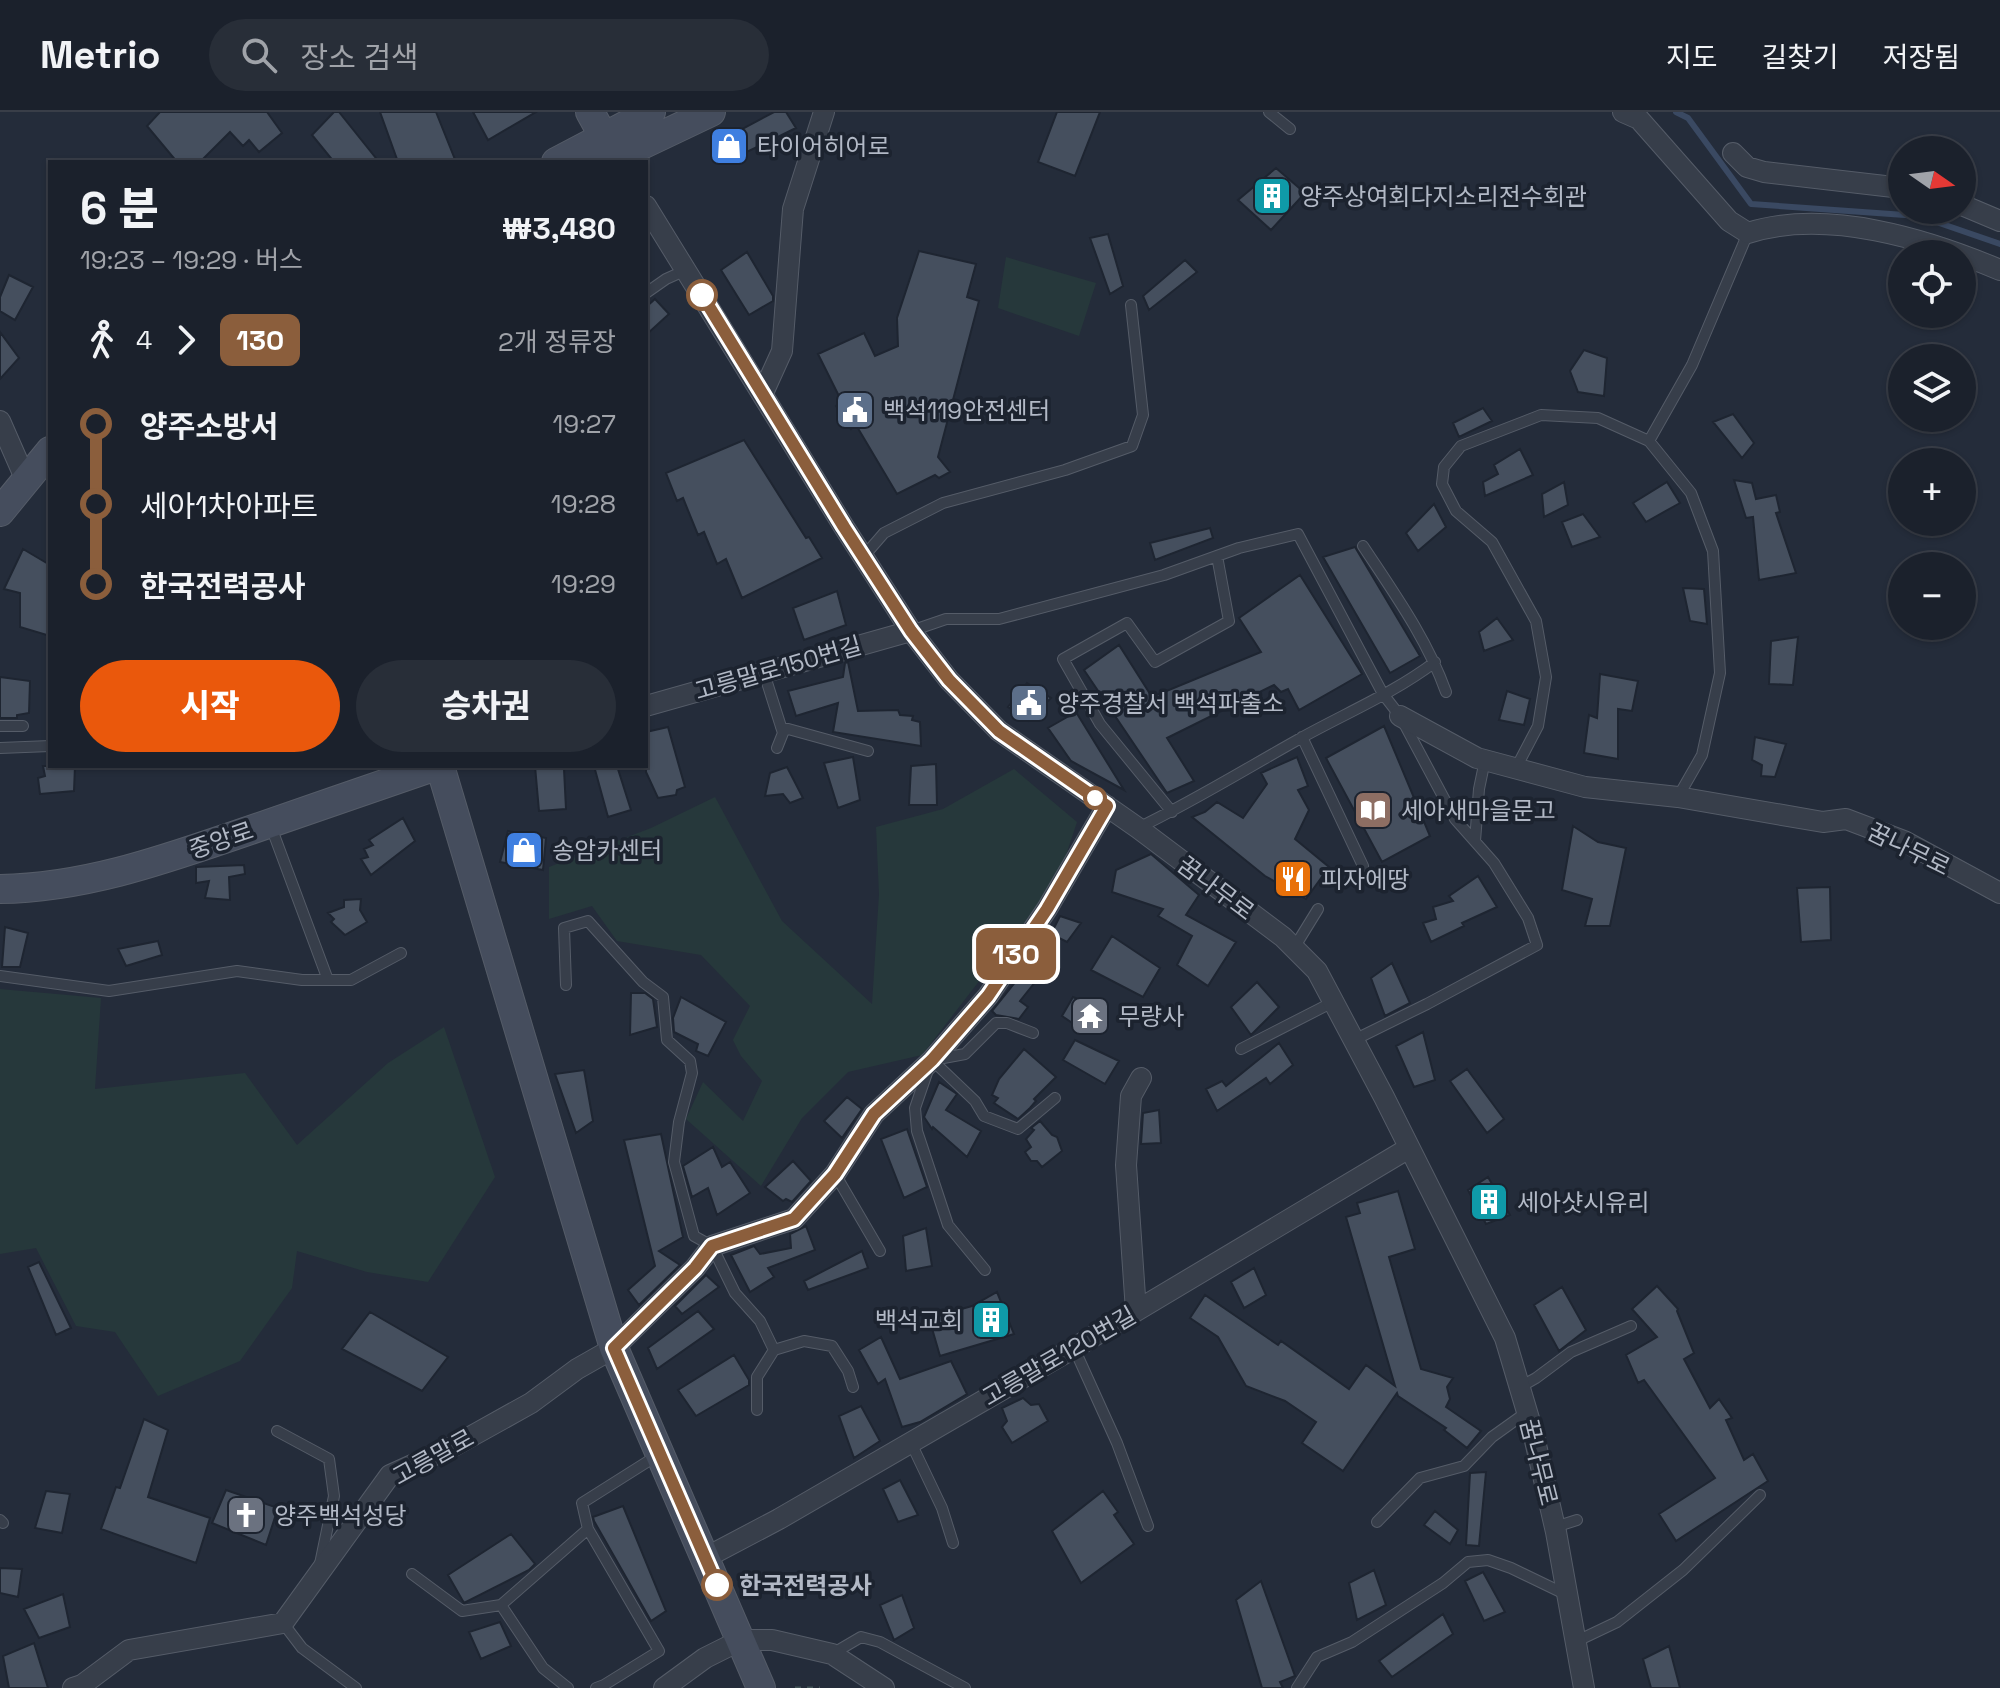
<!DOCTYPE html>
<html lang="ko">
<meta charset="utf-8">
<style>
body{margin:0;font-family:"Space Grotesk","Noto Sans KR",sans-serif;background:#282e38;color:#f1f3f6;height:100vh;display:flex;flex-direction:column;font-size:30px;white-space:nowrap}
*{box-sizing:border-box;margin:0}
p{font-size:26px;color:#a0a3a9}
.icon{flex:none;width:44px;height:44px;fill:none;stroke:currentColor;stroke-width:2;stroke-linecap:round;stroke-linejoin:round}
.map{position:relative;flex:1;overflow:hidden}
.drawer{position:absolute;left:48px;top:48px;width:600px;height:608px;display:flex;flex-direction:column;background:#1b212c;border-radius:0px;box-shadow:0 2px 6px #0004,0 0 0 2px #393e48}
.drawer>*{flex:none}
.badge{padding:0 16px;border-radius:12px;font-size:28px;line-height:52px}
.needle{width:52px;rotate:104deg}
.controls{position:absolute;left:1888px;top:24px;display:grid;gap:16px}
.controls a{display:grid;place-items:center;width:88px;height:88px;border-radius:50%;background:#1b212c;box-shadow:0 2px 6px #0004,0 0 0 2px #393e48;font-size:40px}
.map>.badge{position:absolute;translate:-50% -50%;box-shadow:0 0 0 4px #fff}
.legs{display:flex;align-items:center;gap:12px;height:88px;padding:0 32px;font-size:26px}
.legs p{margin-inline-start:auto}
.summary{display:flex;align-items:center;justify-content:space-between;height:136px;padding:0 32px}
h1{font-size:44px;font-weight:800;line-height:60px}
.cta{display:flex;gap:16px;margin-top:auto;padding:16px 32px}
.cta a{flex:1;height:92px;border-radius:48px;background:#ea580c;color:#fff;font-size:32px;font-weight:800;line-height:92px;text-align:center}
.cta a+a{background:#282e38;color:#f1f3f6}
ul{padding:0 32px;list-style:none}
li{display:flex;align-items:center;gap:28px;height:80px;font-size:30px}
li i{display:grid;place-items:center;width:12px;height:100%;margin:0 10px;background:currentColor}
li i::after{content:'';width:20px;height:20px;margin:-10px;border:6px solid;border-radius:50%;background:#1b212c}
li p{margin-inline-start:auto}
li:first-child i{background:linear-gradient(#0000 50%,currentColor 0)}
li:last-child i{background:linear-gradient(currentColor 50%,#0000 0)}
header{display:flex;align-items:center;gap:48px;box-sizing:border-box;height:112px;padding:0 40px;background:#1b212c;border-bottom:2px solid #393e48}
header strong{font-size:38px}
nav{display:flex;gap:44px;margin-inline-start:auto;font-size:28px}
.search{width:560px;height:72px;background:#282e38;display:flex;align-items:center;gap:20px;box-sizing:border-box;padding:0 28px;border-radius:44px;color:#a0a3a9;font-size:30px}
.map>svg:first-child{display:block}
</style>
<header>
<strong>Metrio</strong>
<div class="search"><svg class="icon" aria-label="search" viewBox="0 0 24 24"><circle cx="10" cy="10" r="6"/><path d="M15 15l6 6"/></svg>장소 검색</div>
<nav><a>지도</a><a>길찾기</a><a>저장됨</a></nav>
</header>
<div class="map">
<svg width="2000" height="1576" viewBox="0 0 2000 1576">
<rect width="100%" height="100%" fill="#242c3a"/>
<path fill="#26383b" d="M1006,145L1096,171L1079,224L998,196Z
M1014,657L1077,710L1058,767L922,943L848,960L802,1006L761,1074L686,1007L703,970L743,1009L762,969L741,944L733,928L750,894L701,843L617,829L592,794L549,807V755L651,716L715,685L782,809L872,892L879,782L876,715L943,697Z
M0,877L101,886L95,977L245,961L297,1033L388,951L444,915L495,1065L428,1170L367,1160L297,1139L292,1176L240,1249L158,1284L115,1220L76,1214L36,1136L0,1142Z"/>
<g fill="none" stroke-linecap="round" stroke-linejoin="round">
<path stroke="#3a4962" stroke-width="6" d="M1676,0L1688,6L1751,92L1919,104L2000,132"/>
</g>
<path fill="#454f5e" stroke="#1e2531" stroke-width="2" d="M160,0H267L282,21L259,40L249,28L243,34L230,20L200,50H177L147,14Z
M334,0H339L379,50H334L312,23Z
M380,0H436L456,50H398Z
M473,0H536L488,28Z
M774,0H786L796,16L726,50L714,32Z
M1057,0H1100L1075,64L1038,50Z
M1276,56L1305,81L1271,118L1238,88Z
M1108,122L1123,174L1110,182L1090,126Z
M919,139L976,152L967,185L979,189L938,345L950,360L939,366L935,363L897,382L856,313L851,317L836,294L841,288L818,242L864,221L875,244L898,234L897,206Z
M747,140L773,184V189L749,203L721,158Z
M1185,148L1197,160L1149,198L1143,184Z
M9,163L33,175L15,208L0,199V185Z
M655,187L669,202L646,223V195Z
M0,220L19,246L0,267Z
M1584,238L1607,246L1604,284L1578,280L1570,259Z
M1483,296L1492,309L1459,325L1453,311Z
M1733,302L1754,331L1742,346L1713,310Z
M744,328L806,426L809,425L822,446L742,486L726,447L717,452L704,420L698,423L683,386L677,389L666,361Z
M1520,337L1533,363L1485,384L1483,370L1498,362L1494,353Z
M1734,368L1752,371L1756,387L1776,383L1780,400L1776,401L1796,461L1759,468L1753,405L1746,406Z
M1564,370L1568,393L1544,405L1542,382Z
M1667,370L1680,391L1646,410L1633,391Z
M1434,392L1446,415L1418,439L1406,421Z
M1583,402L1600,425L1572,435L1562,410Z
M1210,416L1213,426L1155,448L1150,431Z
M1355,435L1420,544L1390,561L1323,445Z
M23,437L50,453V524L20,515V481L4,477Z
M1300,463L1362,562L1299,598L1288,577L1281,580L1274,573L1167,626L1194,669L1167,681L1084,558L1119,533L1152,585L1261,540L1239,506Z
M1683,476L1704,477L1707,512L1690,509Z
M837,479L846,513L804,528L793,496Z
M1497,506L1513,528L1484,539L1479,520Z
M1798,525L1793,573L1769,572L1771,529Z
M848,550L858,599L898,598L900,603L913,604L912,608L920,610L921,634L833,620L838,591L796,604L788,579L843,565L845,551Z
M1600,562L1638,569L1632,599L1618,597V647L1584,641L1589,603L1597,606Z
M0,565L30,569L29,601L17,603V606H0Z
M1027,571L1051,586L1028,609L1008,595Z
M1507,579L1530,587L1524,613L1499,608Z
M1076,600L1124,678L1071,649L1048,616Z
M1384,614L1430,724L1382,750L1326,646Z
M668,615L685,675L677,678L676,683L658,686L646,660V620Z
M1755,625L1786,632L1775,665L1761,664L1762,653L1752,648Z
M853,645L860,688L838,696L824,651Z
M1297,645L1308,674L1298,678L1309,698L1295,727L1329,755L1306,787L1265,764L1192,705L1205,700L1217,690L1243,706L1267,672L1261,661Z
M936,652L937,693H909L911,654Z
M43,654H75L74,679L40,682L38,666L45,664Z
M535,654H557L564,657L566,697L539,699Z
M594,654H617L631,698L608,705Z
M787,655L803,686L790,691L783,682L765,684L770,661Z
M403,706L415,729L371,763L361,747L368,745L364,737L373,733L369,728Z
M1573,714L1598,730L1626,736L1610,814H1585L1592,787L1562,778Z
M508,719L546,726L543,758L500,750Z
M1151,742L1199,783L1186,803L1236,830L1208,874L1177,853L1192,824L1158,804L1163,797L1112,780L1116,758Z
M244,753L245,762L229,765L230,788L205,786L209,769L196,771V755Z
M1478,764L1497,795L1462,811L1464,814L1431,830L1423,811L1436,807L1433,795L1453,789L1449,784Z
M1830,775L1831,828L1801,830L1797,776Z
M361,787L360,798L367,810L345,823L331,810L334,807L328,801L344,795V788Z
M1060,804L1081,811L1067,830L1051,822Z
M5,815L28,821L20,855H2Z
M1112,824L1160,856L1143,885L1091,858Z
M158,829L162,843L126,854L118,837Z
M1041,838L1052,849L1020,889L1028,895L1019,907L996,903L992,899Z
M1392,851L1410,891L1385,904L1371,866Z
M1257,870L1279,895L1251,923L1231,895Z
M631,881H645L653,887L657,915L630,923Z
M681,885L726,910L708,944L696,939L698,932L674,920L673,906Z
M1073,885L1092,894L1081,917L1062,904Z
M1423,920L1435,968L1414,975L1396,934Z
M1075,928L1119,949L1105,972L1063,948Z
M1279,931L1293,953L1270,972L1266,966L1217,999L1206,977L1222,969L1226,974Z
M1024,937L1056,965L1034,987L1036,989L1030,996L1018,1007L994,991L998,986L992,983L999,967Z
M1467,957L1504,1007L1487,1021L1450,969Z
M584,958L593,1009L576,1021L555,962Z
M939,970L957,982L946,998L981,1019L967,1045L933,1015L932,1017L924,1005Z
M847,985L862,997L842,1026L824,1009Z
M1159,998L1161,1031L1141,1032L1143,1001Z
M1040,1009L1052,1023L1057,1025L1062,1039L1042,1055L1037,1049H1031L1025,1040L1031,1035L1026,1027L1034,1018L1031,1016Z
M907,1017L927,1075L904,1086L881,1027Z
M661,1022L683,1125L659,1139L680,1153L639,1193L628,1178L655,1154L624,1028Z
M713,1035L722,1055L730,1050L750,1081L717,1103L708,1076L692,1085L683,1054Z
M793,1049L811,1069L792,1090L786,1087L783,1089L765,1075Z
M1488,1065L1510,1103L1486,1112L1468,1078Z
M1398,1079L1415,1137L1389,1145L1421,1257L1453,1266L1447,1275L1450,1287L1446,1295L1481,1319L1467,1336L1444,1318L1446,1316L1398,1284L1397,1281L1343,1359L1302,1331L1316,1310L1285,1289L1246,1274L1218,1225L1190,1206L1205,1183L1278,1233L1281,1229L1349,1277L1366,1253L1395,1274L1346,1105L1360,1101L1357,1091Z
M806,1114L815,1138L768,1156L774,1165L750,1180L731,1143L754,1134L760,1142L791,1136L790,1122Z
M926,1116L932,1154L906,1159L903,1124Z
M862,1139L868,1156L808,1178L804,1169Z
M39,1150L71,1216L56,1223L28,1155Z
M1254,1156L1266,1183L1244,1196L1231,1170Z
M706,1163L719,1175L682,1202L675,1194Z
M1657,1174L1678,1197L1677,1199L1694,1241L1684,1247L1710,1296L1719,1287L1732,1306L1726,1308L1744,1348L1753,1342L1768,1369L1676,1429L1659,1402L1715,1366L1644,1268L1638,1271L1626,1243L1657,1225L1632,1197Z
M1562,1175L1586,1218L1559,1239L1534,1193Z
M997,1180L1014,1222L940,1244L929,1206L972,1194Z
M698,1199L714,1217L657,1257L648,1236Z
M370,1200L448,1245L422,1279L342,1237Z
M881,1225L900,1267L951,1249L967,1282L920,1310L902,1315L885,1267L878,1272L859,1238Z
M734,1243L749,1268V1273L696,1304L678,1278Z
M1023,1286L1031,1293L1039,1292L1048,1309L1012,1331L1002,1315L1007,1309L1002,1296Z
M861,1294L880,1329L854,1346L839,1304Z
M144,1307L168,1318L148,1385L210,1406L196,1451L101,1417L116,1375L120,1376Z
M1486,1360L1479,1434L1466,1433L1470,1361Z
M900,1368L918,1403L898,1410L883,1377Z
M226,1378L278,1396L266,1433L212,1411Z
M46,1379L70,1382L62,1421L35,1416Z
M1103,1379L1118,1400L1114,1403L1134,1432L1081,1471L1052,1419Z
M623,1394L666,1499L651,1509L594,1409L593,1405Z
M1435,1399L1458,1418L1450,1432L1424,1413Z
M511,1422L535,1452L529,1458L464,1491L448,1463Z
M0,1456L22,1457L18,1485L0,1481Z
M1374,1458L1386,1493L1357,1508L1349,1471Z
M1483,1460L1505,1500L1484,1509L1465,1469Z
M1261,1469L1295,1564L1280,1570L1283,1576H1262L1236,1488Z
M63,1482L70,1515L39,1526L24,1497Z
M902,1483L914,1516L894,1528L880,1493Z
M1443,1502L1453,1522L1392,1565L1379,1549Z
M500,1510L511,1534L481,1547L469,1520Z
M34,1531L48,1576H9L3,1544Z
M1669,1534L1680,1576H1651L1643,1547Z"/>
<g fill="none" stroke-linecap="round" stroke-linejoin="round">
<g stroke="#555c68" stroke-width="12">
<path id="lane" d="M1269,0L1290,17
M646,181L666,167L686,158
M1649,329L1692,253L1748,121
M1363,434C1394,481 1427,527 1446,580
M864,444L884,421L943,391L1065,358L1132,334L1143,303L1131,193
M911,519L946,507H999L1164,463L1239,436L1298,422L1383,582L1400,604L1455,707L1494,751L1528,806L1537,833L1427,892L1354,928
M764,561L783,621L777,636
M0,614H23
M781,615L868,639
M1302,625L1363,754
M0,636L50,634
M1516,656L1538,614L1546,565L1536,509L1492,430L1456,399L1442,372L1444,355L1461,334L1541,303L1598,306L1649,329L1691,381L1713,439L1720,561L1702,643L1678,685
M1172,700L1100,612L1063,547L1127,511L1155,550L1229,509L1217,444
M270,712L328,868
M1138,716C1194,689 1247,656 1301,626C1346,601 1394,581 1435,550
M1475,729L1479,677L1485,648
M1294,836L1318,797
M0,864L109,879L237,859L302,868H351L401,841
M566,873L564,816L588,809L643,870L663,885L667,928L690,949L692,961L679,1010L674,1050L694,1124L712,1134L735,1181L760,1209L774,1238L804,1229L832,1234L848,1259L853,1275
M1241,937L1333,890
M938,947L965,942L996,911H1007L1033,921
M932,948L975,989L984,1004L1018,1017L1055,986
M928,958L915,996L917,1019L948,1113L985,1158
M835,1062L880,1139
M1074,1236L1117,1331L1148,1414
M1520,1275L1536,1266L1571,1240L1631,1214
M757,1298V1265L774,1238
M277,1319L329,1347L334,1384L320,1452
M911,1331L942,1396L953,1431
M0,1408L3,1411
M1377,1410L1420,1366L1464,1354L1492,1325L1527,1300
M1555,1415L1577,1408
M588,1417L659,1539L604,1573L596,1576
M412,1462L462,1499L501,1493L588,1417L582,1391L658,1343
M501,1493L543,1556L568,1576
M283,1511L302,1536L356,1576
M1575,1530L1617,1510L1683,1458L1760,1383
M832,1542L861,1525L880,1530L965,1576
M1297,1576L1317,1545L1352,1530L1443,1471L1468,1450L1488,1448L1511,1456L1567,1483"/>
</g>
<g stroke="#555c68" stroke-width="22">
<path id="street" d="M1623,0L1639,7L1729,109L1748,121C1826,96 1927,127 2000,158
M1733,41L1747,55L1764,60L1902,76
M1962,93L2000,109
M646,94L844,415L911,519L949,568L999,619L1138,716L1283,825L1317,859L1384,985L1505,1226L1533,1320L1556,1420L1584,1576
M763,281L782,239L793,97L824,0
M0,309L25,366
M646,594L911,519
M1400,604L1477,646L1585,675L1678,685L1823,710L1846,707L1904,729L2000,781
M1136,1199L1126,1053L1131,984L1141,966
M705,1446L779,1407L1074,1236L1409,1036
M73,1576L82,1573L129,1538L283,1511L390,1363L452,1335L531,1291L577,1257L614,1236L695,1156L712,1134L794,1107L835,1062L874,1002L932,948L988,884L1047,797L1107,694
M664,1576L705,1546L741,1528H772L832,1542L884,1576"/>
</g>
<g stroke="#555c68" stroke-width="30">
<path id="secondary" d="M590,0L611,38
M556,50L651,0
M606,50L711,0
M0,400L50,339
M440,654L614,1236L761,1576
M0,777C81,776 157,750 233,724C301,701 368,677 436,654"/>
</g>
<path stroke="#435558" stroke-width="3" stroke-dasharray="6 6" stroke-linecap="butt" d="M795,1576H820"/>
<use href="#lane" stroke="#373e4a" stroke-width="10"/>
<use href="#street" stroke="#373e4a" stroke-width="20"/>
<use href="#secondary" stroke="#454d5d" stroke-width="28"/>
</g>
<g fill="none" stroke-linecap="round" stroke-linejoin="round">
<g stroke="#fff" stroke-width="18">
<path id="line-1" d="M702,183L844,415L911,519L949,568L999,619L1107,694L1047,797L988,884L932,948L874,1002L835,1062L794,1107L712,1134L695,1156L614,1236L717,1473"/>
</g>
<use href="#line-1" stroke="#8b5e3c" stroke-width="12"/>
</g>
<defs>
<g id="shop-square" transform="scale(2)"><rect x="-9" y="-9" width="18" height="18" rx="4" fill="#3f7fe0" stroke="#1c232f"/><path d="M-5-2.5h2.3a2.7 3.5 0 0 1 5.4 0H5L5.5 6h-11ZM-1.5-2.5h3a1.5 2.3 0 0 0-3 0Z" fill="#fff"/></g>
<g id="building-square" transform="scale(2)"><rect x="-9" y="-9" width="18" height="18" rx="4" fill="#0f9aa8" stroke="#1c232f"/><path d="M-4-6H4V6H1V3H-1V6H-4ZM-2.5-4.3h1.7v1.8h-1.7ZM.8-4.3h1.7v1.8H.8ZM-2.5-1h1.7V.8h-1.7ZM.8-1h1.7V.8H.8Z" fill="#fff"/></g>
<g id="civic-square" transform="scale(2)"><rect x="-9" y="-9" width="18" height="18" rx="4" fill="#5c6f8a" stroke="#1c232f"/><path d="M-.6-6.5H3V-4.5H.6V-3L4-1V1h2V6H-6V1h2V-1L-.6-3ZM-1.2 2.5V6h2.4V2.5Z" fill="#fff"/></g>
<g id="library-square" transform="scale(2)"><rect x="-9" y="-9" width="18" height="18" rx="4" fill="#8d6e63" stroke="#1c232f"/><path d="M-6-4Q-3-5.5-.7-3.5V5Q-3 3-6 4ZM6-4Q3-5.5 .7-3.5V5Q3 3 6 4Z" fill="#fff"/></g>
<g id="restaurant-square" transform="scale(2)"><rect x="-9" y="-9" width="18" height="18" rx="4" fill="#e8710a" stroke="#1c232f"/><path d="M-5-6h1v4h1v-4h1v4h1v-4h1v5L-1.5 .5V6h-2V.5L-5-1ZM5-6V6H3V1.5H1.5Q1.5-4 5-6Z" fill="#fff"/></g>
<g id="temple-square" transform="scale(2)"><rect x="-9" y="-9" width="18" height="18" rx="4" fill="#6b7280" stroke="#1c232f"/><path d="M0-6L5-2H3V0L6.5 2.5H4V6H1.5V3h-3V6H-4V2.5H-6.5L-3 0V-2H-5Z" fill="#fff"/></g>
<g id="church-square" transform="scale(2)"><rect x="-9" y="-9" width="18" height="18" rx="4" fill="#6b7280" stroke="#1c232f"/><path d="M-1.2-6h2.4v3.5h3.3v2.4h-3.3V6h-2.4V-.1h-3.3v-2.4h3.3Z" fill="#fff"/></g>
</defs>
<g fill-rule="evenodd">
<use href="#shop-square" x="729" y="34"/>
<use href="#building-square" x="1272" y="84"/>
<use href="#civic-square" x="855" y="298"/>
<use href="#civic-square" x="1029" y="591"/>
<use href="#library-square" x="1373" y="698"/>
<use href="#shop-square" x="524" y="738"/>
<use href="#restaurant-square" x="1293" y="767"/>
<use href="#temple-square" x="1090" y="904"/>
<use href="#building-square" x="1489" y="1090"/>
<use href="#building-square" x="991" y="1208"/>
<use href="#church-square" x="246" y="1403"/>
</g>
<g fill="#fff" stroke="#8b5e3c" stroke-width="4">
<circle cx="702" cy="183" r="14"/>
<circle cx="1095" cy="686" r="10"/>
<circle cx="717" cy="1473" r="14"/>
</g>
<g text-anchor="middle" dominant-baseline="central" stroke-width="7" stroke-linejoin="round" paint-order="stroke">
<g font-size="24" fill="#b2b9c6" stroke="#1c232f" text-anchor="start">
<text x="757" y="34">타이어히어로</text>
<text x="1300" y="84">양주상여회다지소리전수회관</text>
<text x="883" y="298">백석119안전센터</text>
<text x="1057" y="591">양주경찰서 백석파출소</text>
<text x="1401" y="698">세아새마을문고</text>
<text x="552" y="738">송암카센터</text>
<text x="1321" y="767">피자에땅</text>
<text x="1118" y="904">무량사</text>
<text x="1517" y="1090">세아샷시유리</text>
<text x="963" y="1208" text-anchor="end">백석교회</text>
<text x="274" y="1403">양주백석성당</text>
</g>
<g font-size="24" fill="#b2b9c6" stroke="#1c232f">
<text transform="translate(778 556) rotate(-16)">고릉말로150번길</text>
<text transform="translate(221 728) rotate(-19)">중앙로</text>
<text transform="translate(1909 737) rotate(26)">꿈나무로</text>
<text transform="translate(1216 776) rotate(37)">꿈나무로</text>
<text transform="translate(1059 1244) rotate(-30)">고릉말로120번길</text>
<text transform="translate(433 1345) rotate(-29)">고릉말로</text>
<text transform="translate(1539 1350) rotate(76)">꿈나무로</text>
</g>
<g font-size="24" font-weight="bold" fill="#b2b9c6" stroke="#1c232f" text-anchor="start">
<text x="739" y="1473">한국전력공사</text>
</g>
</g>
</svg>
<div class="controls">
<a><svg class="needle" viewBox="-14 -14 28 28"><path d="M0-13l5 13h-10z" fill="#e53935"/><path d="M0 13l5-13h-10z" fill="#a0a3a9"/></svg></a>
<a><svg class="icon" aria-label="locate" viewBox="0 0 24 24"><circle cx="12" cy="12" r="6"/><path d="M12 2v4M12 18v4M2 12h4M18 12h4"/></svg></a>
<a><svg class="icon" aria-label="layers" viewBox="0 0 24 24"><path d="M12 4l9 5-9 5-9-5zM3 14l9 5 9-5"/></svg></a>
<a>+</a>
<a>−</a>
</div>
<b class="badge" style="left:1016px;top:842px;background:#8b5e3c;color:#fff">130</b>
<section class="drawer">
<div class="summary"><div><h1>6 분</h1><p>19:23 – 19:29 · 버스</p></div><b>₩3,480</b></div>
<div class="legs"><svg class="icon" aria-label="walk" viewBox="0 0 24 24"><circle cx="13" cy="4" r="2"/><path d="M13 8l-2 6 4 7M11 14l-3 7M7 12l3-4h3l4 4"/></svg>4<svg class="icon" aria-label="forward" viewBox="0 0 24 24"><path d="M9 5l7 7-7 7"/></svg><b class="badge" style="background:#8b5e3c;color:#fff">130</b><p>2개 정류장</p></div>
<ul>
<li><i style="color:#8b5e3c"></i><b>양주소방서</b><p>19:27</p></li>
<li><i style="color:#8b5e3c"></i><span>세아1차아파트</span><p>19:28</p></li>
<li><i style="color:#8b5e3c"></i><b>한국전력공사</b><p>19:29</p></li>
</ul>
<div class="cta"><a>시작</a><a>승차권</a></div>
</section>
</div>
